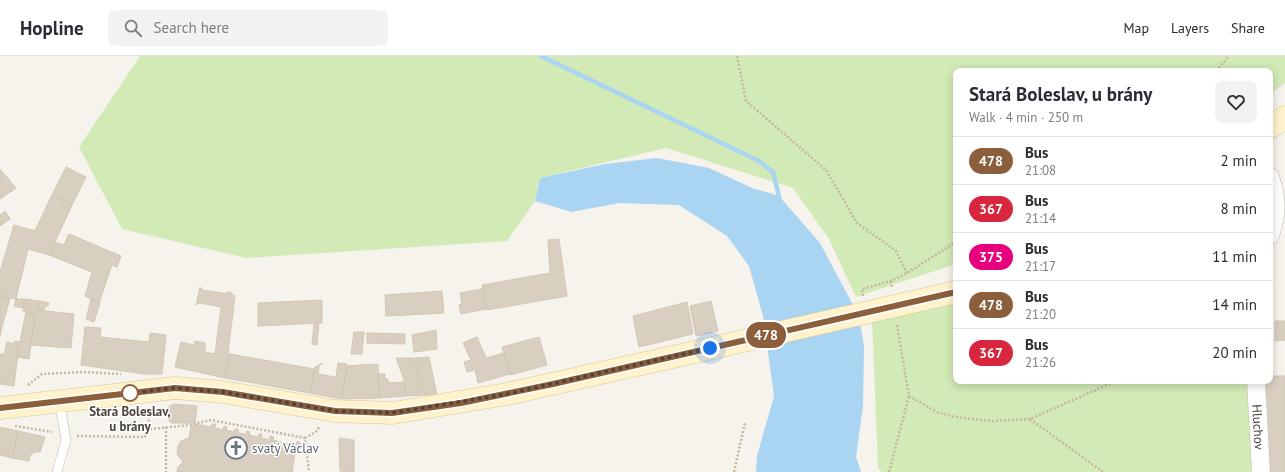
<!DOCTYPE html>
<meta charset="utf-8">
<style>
body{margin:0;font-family:"PT Sans",sans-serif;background:#f2f2f3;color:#2b2b33;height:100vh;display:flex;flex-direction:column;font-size:15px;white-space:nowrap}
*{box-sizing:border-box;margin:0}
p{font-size:13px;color:#7c7c81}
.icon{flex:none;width:22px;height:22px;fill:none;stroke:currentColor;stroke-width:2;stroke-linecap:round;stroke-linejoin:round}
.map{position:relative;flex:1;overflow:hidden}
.sheet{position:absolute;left:953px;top:12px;width:320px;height:316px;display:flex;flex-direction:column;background:#fff;border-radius:8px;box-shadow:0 2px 10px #0003}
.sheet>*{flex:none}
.badge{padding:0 8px;border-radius:13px;font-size:14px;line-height:26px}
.you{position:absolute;width:20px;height:20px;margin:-10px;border:3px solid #fff;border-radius:50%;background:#1a73e8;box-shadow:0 0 0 6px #1a73e833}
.map>.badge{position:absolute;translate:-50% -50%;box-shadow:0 0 0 2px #fff}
.round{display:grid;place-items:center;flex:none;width:42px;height:42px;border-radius:8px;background:#f2f2f3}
.head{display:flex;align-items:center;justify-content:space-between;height:68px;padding:0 16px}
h1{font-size:19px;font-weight:600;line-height:30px}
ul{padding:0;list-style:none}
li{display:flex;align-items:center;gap:12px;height:48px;padding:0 16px;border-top:1px solid #e1e1e2}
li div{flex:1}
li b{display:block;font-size:15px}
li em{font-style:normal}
li .badge{min-width:44px;font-weight:700;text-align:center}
header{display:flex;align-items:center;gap:24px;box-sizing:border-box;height:56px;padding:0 20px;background:#fff;border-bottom:1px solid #e1e1e2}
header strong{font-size:19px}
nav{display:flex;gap:22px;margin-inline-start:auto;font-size:14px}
.search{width:280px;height:36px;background:#f2f2f3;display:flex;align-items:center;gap:10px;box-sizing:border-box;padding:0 14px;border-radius:8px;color:#7c7c81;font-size:15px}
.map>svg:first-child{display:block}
</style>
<header>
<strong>Hopline</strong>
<div class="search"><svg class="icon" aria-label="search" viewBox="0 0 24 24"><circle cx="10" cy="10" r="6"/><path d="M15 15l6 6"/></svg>Search here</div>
<nav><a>Map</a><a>Layers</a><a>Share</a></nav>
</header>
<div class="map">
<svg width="1285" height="416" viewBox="0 0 1285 416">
<rect width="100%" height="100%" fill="#f6f3ec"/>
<path fill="#d2eab5" d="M140,0H1285V27L1270,38V15H956V208L856,241L829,183L793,132L666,92L540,122L535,145L507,185L246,202L122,173L79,91Z
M956,247V325H1251L1255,416H882L878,412L872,262Z"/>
<path fill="#a9d4f2" d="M657,102L709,112L752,132L779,140L820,187L859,260L864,290L863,350L856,401L861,416H756L757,400L774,340L763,260L749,210L727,180L679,149L620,147L571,156L535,145L540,122L605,108Z"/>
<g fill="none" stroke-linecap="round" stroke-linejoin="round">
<path stroke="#a9d4f2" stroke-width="4.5" d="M541,0L759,105L773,116L780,145"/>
</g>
<path fill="#d8cfc1" stroke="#d3c7b4" d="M66,111L86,121L72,149L52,139Z
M0,113L16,132L0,143Z
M52,139L72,149L49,199L28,193L16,243L0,240V216L14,169L35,175Z
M5,155L10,163L0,170V159Z
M69,178L121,200L117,211L112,209L99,247L85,240L92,216L49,199L55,186L64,189Z
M559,183L567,240L487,254L482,229L550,217L548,184Z
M200,231L203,234L227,238V236L232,237V239L235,240L228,297L230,298L225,322L175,311L181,286L194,289L195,285L205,287V296L215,298L221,251L200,247L196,249Z
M482,233L486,253L461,258L459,249L462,248L460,237Z
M442,235L444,257L386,260L385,239Z
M0,240L10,243L3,267L0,266Z
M16,243H25L23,252L14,250Z
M25,243L39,245L38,254H36L35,257L23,255Z
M91,243L100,247L94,266L86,263Z
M322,244V267L258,270V247Z
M39,245L49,247L48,250H45L44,255L38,254Z
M711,245L718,275L696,280L690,250Z
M687,246L693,278L639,291L633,260Z
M36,254L74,258L71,292L31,289Z
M26,256L35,258L29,303L17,301L19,289L14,288L15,285L20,286Z
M1275,265H1285V284L1275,285Z
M0,266L3,267L0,280Z
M319,266L317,289L312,288L314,268Z
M85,271L101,272L100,281L149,286L150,277L166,279L162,318H144L81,309Z
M436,274L437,293L414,296L412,279Z
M354,276H364L362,298H351Z
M367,277L405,278V288L367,287Z
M477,281L486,302L504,297L510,318L478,327L475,314L467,316L464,306L471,304L463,287Z
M539,281L547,309L510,319L502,291Z
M7,286L19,289L14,330L0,328V298H4Z
M230,298L314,313L310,337L225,322Z
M429,301L437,339H427L419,325L416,302Z
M396,302H415L418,325L426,339L406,340L404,324Z
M323,307L319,310L318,318L336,321L338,307L347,308L342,343L310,337L315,311Z
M378,308L379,342L342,343L347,310Z
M378,318H385V323H388V327L405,326L406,340L379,342Z
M1270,320H1285V416H1265L1264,325H1270Z
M173,348L197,350L195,367H171L166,360L167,355V352Z
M197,368L211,371L212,368H216L215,372L223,374L224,370L227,371L226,374L234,376L235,373H238V377L246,378L247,375L250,376L249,379L258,381L259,378H262L261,382L270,384V380L274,381L273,384L293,389L298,385L301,388L296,391L292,416H177L178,411L183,406L177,398L178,390L181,385L189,382L191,370Z
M0,371L18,375L12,402L0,399Z
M18,375L45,381L40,396H35L30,399L29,405L12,402Z
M339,382L354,384V416L340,415Z"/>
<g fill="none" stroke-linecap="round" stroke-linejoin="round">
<g stroke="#c2bbae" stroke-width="10">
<path id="lane" d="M57,416L66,384L59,345"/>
</g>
<g stroke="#c2bbae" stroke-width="19">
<g id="street">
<path d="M1270,121C1277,143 1278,156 1270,179"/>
<path id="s1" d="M1256,325L1261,416"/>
</g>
</g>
<g stroke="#d6c79b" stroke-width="23">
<path id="secondary" d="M1270,72L1285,61
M908,247L956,236
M0,352L175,332L223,336L335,355L393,357L507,338L695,296"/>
</g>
<path stroke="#c4b79f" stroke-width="2.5" stroke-dasharray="2 2" stroke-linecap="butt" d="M737,0L746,45L826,114L857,167L896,195L907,217
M1216,15L1229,0
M891,225L892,232
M863,240L862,233L891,225L907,217L956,186
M897,269L909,340L937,356L955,361L992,365L1030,363L1116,325
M28,329L42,318L83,316L121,318
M1030,363L1103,416
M15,370L52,376
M166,371V416
M146,372L152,373L189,369L211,364L305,382L309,416
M77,380L145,381L151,354
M305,382L317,375L319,371
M292,416H293
M734,416L745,367
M889,416L909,340"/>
<use href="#lane" stroke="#fff" stroke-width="9"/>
<use href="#street" stroke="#fff" stroke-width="18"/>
<use href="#secondary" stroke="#fff3cd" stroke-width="22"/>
<g stroke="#d6c79b" stroke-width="23" stroke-linecap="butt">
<path id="secondary-bridge" d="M695,296L908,247"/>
</g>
<use href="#secondary-bridge" stroke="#fff3cd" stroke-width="22"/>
</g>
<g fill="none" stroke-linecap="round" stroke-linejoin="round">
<g stroke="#fff" stroke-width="9">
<path id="line" d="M0,352L175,332L223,336L335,355L392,357L461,347L553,328L956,236"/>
</g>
<use href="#line" stroke="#8b5e3c" stroke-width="6"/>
<path stroke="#4b4439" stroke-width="4" stroke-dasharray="0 7.2" d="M130,337L175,332L223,336L335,355L392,357L507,338L710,292"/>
</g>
<defs>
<g id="church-ring" transform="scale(1.15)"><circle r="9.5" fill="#fff" stroke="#6b7280" stroke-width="1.5"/><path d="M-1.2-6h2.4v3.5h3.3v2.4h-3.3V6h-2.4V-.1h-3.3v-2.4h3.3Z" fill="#6b7280"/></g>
</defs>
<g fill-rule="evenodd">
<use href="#church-ring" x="236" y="392"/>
</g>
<circle fill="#fff" stroke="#8b5e3c" stroke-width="2" cx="130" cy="337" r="8"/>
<g text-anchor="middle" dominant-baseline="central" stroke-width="3" stroke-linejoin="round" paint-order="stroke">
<g font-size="13" font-weight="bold" fill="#4b4439" stroke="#fff">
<text x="130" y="355">Stará Boleslav,<tspan x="130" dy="15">u brány</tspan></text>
</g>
<g font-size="13" fill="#4b4439" stroke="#fff">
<text stroke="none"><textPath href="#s1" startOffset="46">Hluchov</textPath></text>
</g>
<g font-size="13" fill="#5b616d" stroke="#fff" text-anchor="start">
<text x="252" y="392">svatý Václav</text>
</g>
</g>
</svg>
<div class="you" style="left:710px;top:292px"></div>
<b class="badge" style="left:766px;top:279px;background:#8b5e3c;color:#fff">478</b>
<section class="sheet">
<div class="head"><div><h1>Stará Boleslav, u brány</h1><p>Walk · 4 min · 250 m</p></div><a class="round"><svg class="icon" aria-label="heart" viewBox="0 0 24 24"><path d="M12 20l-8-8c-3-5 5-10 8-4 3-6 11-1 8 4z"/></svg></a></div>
<ul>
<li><span class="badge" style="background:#8b5e3c;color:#fff">478</span><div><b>Bus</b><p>21:08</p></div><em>2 min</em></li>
<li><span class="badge" style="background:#d7263d;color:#fff">367</span><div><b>Bus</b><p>21:14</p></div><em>8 min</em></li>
<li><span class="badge" style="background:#e6007e;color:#fff">375</span><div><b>Bus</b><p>21:17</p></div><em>11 min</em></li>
<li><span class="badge" style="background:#8b5e3c;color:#fff">478</span><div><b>Bus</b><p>21:20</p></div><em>14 min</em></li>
<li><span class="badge" style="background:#d7263d;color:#fff">367</span><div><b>Bus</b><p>21:26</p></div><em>20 min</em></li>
</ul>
</section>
</div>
